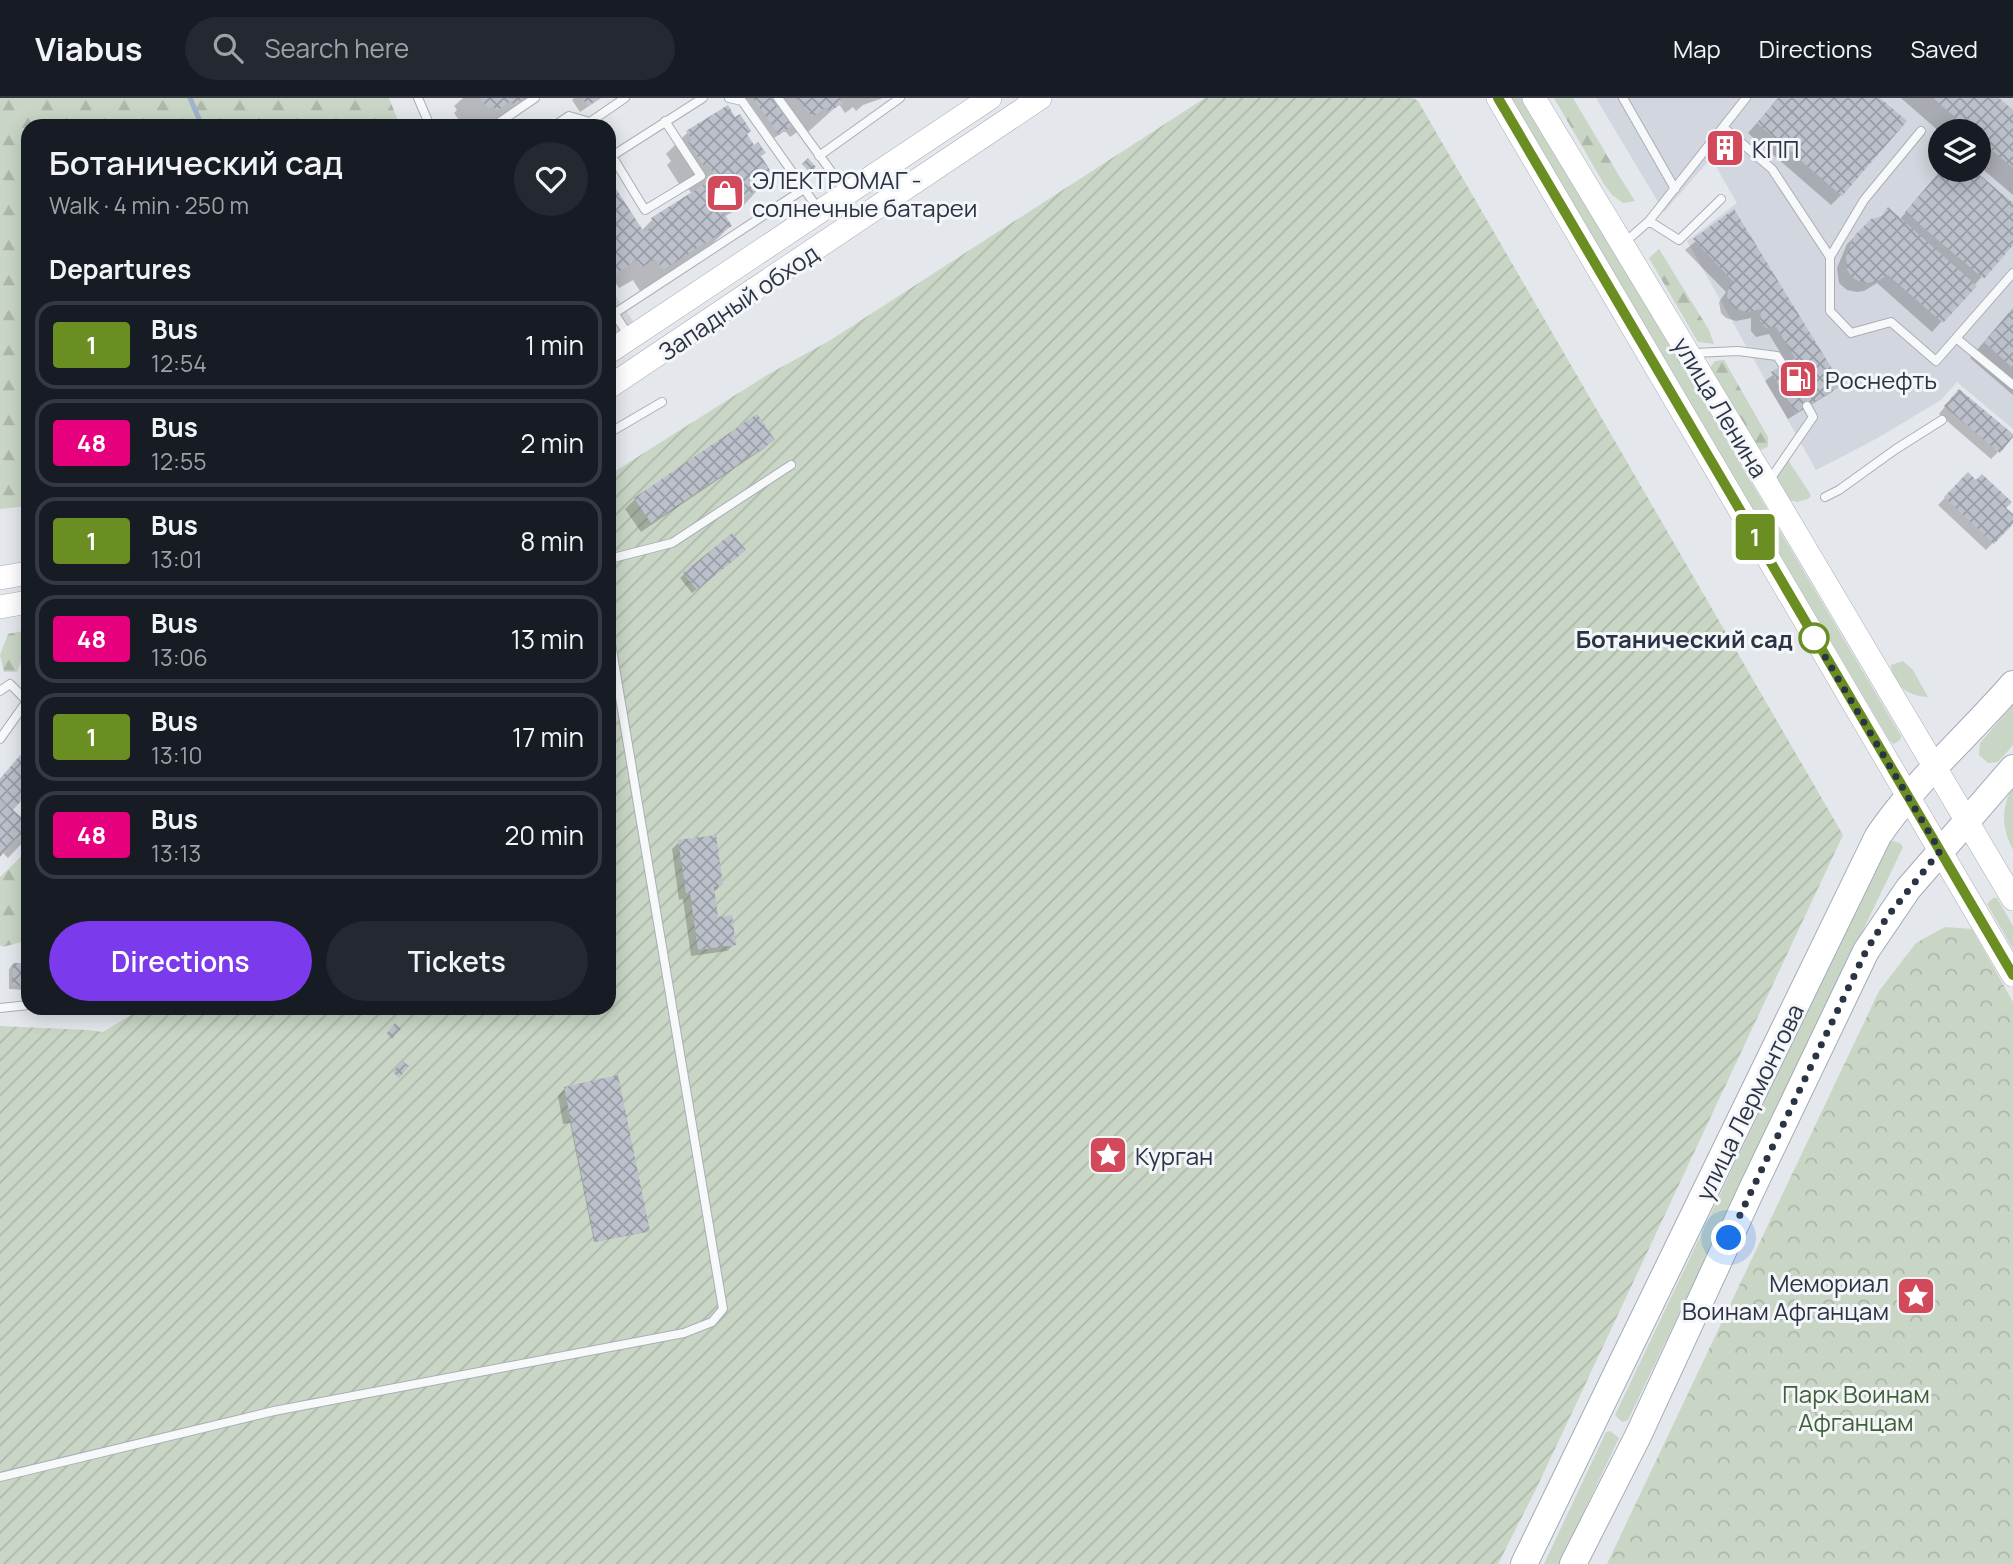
<!DOCTYPE html>
<meta charset="utf-8">
<style>
body{margin:0;font-family:Manrope,sans-serif;background:#242831;color:#f1f3f6;height:100vh;display:flex;flex-direction:column;font-size:26px;white-space:nowrap}
*{box-sizing:border-box;margin:0}
p{font-size:23px;color:#9ea1a6}
.icon{flex:none;width:38px;height:38px;fill:none;stroke:currentColor;stroke-width:2;stroke-linecap:round;stroke-linejoin:round}
.map{position:relative;flex:1;overflow:hidden}
.drawer{position:absolute;left:21px;top:21px;width:595px;height:896px;display:flex;flex-direction:column;background:#171b24;border-radius:21px;box-shadow:0 4px 18px #0003}
.drawer>*{flex:none}
.badge{padding:0 14px;border-radius:5px;font-size:24px;line-height:46px}
.buttons{position:absolute;left:1928px;top:21px;display:grid;gap:14px}
.buttons a{display:grid;place-items:center;width:63px;height:63px;border-radius:50%;background:#171b24;box-shadow:0 4px 18px #0003;font-size:35px}
.you{position:absolute;width:35px;height:35px;margin:-18px;border:5px solid #fff;border-radius:50%;background:#1a73e8;box-shadow:0 0 0 10px #1a73e833}
.map>.badge{position:absolute;translate:-50% -50%;box-shadow:0 0 0 4px #fff}
h2{padding:0 28px;font-size:26px;line-height:63px}
.round{display:grid;place-items:center;flex:none;width:74px;height:74px;border-radius:37px;background:#242831}
.headline{display:flex;align-items:center;justify-content:space-between;height:119px;padding:0 28px}
h1{font-size:33px;font-weight:600;line-height:52px}
.cta{display:flex;gap:14px;margin-top:auto;padding:14px 28px}
.cta a{flex:1;height:80px;border-radius:42px;background:#7c3aed;color:#fff;font-size:28px;font-weight:600;line-height:80px;text-align:center}
.cta a+a{background:#242831;color:#f1f3f6}
ul{padding:0;list-style:none}
li{display:flex;align-items:center;gap:21px;height:88px;margin:0 14px 10px;padding:0 14px;border:4px solid #363941;border-radius:21px}
li div{flex:1}
li b{display:block;font-size:26px}
li em{font-style:normal}
li .badge{min-width:77px;font-weight:700;text-align:center}
header{display:flex;align-items:center;gap:42px;box-sizing:border-box;height:98px;padding:0 35px;background:#171b24;border-bottom:2px solid #363941}
header strong{font-size:33px}
nav{display:flex;gap:38px;margin-inline-start:auto;font-size:24px}
.search{width:490px;height:63px;background:#242831;display:flex;align-items:center;gap:18px;box-sizing:border-box;padding:0 24px;border-radius:38px;color:#9ea1a6;font-size:26px}
.map>svg:first-child{display:block}
</style>
<header>
<strong>Viabus</strong>
<div class="search"><svg class="icon" aria-label="search" viewBox="0 0 24 24"><circle cx="10" cy="10" r="6"/><path d="M15 15l6 6"/></svg>Search here</div>
<nav><a>Map</a><a>Directions</a><a>Saved</a></nav>
</header>
<div class="map">
<svg width="2013" height="1466" viewBox="0 0 2013 1466">
<defs>
<pattern id="forest-firs" width="22" height="20" patternUnits="userSpaceOnUse" patternTransform="scale(1.75)"><rect width="22" height="20" fill="#c9d6c5"/><path d="M5 1l3.5 6h-7zM16 11l3.5 6h-7z" fill="#adb8ab"/></pattern>
<pattern id="park-crowns" width="20" height="18" patternUnits="userSpaceOnUse" patternTransform="scale(1.75)"><rect width="20" height="18" fill="#c9d6c5"/><path d="M2 6a3 3 0 1 1 6 0M12 15a3 3 0 1 1 6 0" fill="none" stroke="#adb8ab"/></pattern>
<pattern id="garden-furrows" width="10" height="10" patternUnits="userSpaceOnUse" patternTransform="scale(1.75)"><rect width="10" height="10" fill="#c9d6c5"/><path d="M-1 1l2-2M0 10L10 0M9 11l2-2" fill="none" stroke="#adb8ab"/></pattern>
<pattern id="building-cross-hatch" width="8" height="8" patternUnits="userSpaceOnUse" patternTransform="scale(1.75)"><rect width="8" height="8" fill="#bbc0ca"/><path d="M0 0l8 8M0 8l8-8" fill="none" stroke="#989da6"/></pattern>
</defs>
<rect width="100%" height="100%" fill="#e4e7ec"/>
<path fill="#d2d6de" fill-rule="evenodd" d="M1596,0H2013V331L1957,284L1941,302L1876,341L1816,372L1687,143L1737,105L1711,60L1664,114ZM1941,33H1979V72H1941Z
M609,188L635,226L609,241Z"/>
<path fill="#c9d6c5" d="M1510,0H1524L1901,638L1900,642L1894,646L1890,643Z
M1618,76L1635,103L1623,105L1612,97L1604,86Z
M1788,362L1809,394L1811,398L1808,401L1797,404L1790,402L1776,382Z
M1903,563L1913,572L1928,599C1908,598 1893,588 1891,567Z
M2013,607V647L1998,664L1988,665L1979,657L1980,645Z
M2013,687V752C2001,728 2001,711 2013,687Z
M1889,742L1900,745L1903,749L1628,1322L1622,1324L1615,1317Z
M1993,800H1997L2013,828V851L1987,806Z
M1610,1333L1619,1340L1559,1466H1544L1606,1334Z"/>
<path fill="url(#forest-firs)" d="M0,0H389L400,28H28V408L0,411Z
M1554,0H1573L1618,76L1604,86Z
M1659,151L1709,232L1714,246L1698,244L1649,160Z
M1724,262L1768,339V349L1757,353L1709,271L1715,263Z
M28,532V539L23,540L22,561L17,574H4L0,557L8,536Z
M28,752V846L21,844L3,849L0,847V779Z"/>
<path fill="url(#park-crowns)" d="M1945,829L1972,831L2013,904V1466H1607L1879,893L1916,845Z"/>
<path fill="url(#garden-furrows)" d="M1205,0H1413L1418,3L1843,737L1538,1387L1498,1466H0V928L88,932L103,934L142,910H609V377L767,277L829,243Z"/>
<path fill="#0003" d="M463,0H531L491,28L488,23L482,28H463L454,15L457,12L454,8Z
M574,0H601L580,14L572,2Z
M746,0H883L863,7L856,13L853,9L845,15L839,6L807,35L803,30L790,39L786,34H783L774,40Z
M1779,0H1877L1841,97L1831,107L1748,35Z
M1901,0H1997L2013,14V97L1979,68V33L1941,35Z
M688,34L745,37L771,77L744,107L724,119L730,128L708,150L640,193L633,182L619,190L614,183L609,186V83L641,133L652,122L692,96L685,86L681,89L667,67L671,63L666,56Z
M1942,72H1971L2013,107V144L1932,234L1877,185L1864,193L1857,194L1847,192L1839,185L1837,170L1847,146L1872,122L1880,120L1888,111L1900,121Z
M1733,113L1839,287L1832,294L1788,321L1765,283L1787,266L1769,236L1756,239L1751,233V220L1736,223L1726,220L1721,215L1719,204L1726,194L1685,152Z
M2013,210V297L1970,260Z
M1952,300L1998,354L1991,361L1939,316Z
M772,342L763,351L641,434L625,411L635,401Z
M1968,376L2013,418V424L1986,452L1938,407Z
M740,457L692,495L680,480L684,476Z
M28,649V692L11,713L28,728V739L8,760L2,754L0,756V681Z
M679,744L721,787L713,795L717,821L734,846L727,853L691,858L683,801L679,802L672,751Z
M13,866L28,867V892L9,891V871Z
M565,990L649,1132L647,1134L594,1144L570,1025L563,1026L558,998Z"/>
<g fill="none" stroke-linecap="round" stroke-linejoin="round">
<path stroke="#9fb4cc" stroke-width="5" d="M190,0L202,28"/>
</g>
<path fill="url(#building-cross-hatch)" d="M480,0H524L514,7L511,3L496,13L493,7L488,11Z
M582,0H600L588,8Z
M753,0H771L792,28L779,37Z
M796,0H840L843,5L829,14L826,9L813,19Z
M1778,0H1880L1907,23L1842,98L1757,25Z
M1933,0H1999L2013,12V70L1979,41V33H1971Z
M728,7L735,19L740,16L751,33L747,36L754,47L758,44L766,55L761,58L773,77L765,82L767,85L741,102L739,98L728,105L731,109L723,114L732,128L663,172L655,161L641,170L636,162L616,176L609,165V80L644,134L655,127L651,120L716,79L708,66L704,68L688,44L692,41L686,33Z
M1726,39L1735,46L1724,60L1715,53Z
M808,60L816,69L810,75L802,66Z
M1941,72H1974L2013,105V147L1984,181L1905,114Z
M1888,109L1977,188L1943,225L1888,177L1876,184L1864,185L1854,181L1847,172L1846,159L1855,137L1871,121L1882,118Z
M1734,111L1842,287L1796,315L1771,274L1795,260L1776,229L1766,230L1760,223L1761,211L1747,214L1736,211L1730,205L1727,199L1728,192L1730,186L1734,184L1693,141Z
M2013,210V270L1984,244Z
M1959,291L2013,336V339L2000,355L1944,308Z
M757,316L775,342L651,425L634,400Z
M1968,374L1976,382L1982,376L2012,404L2006,410L2013,416V426L1994,446L1944,399Z
M732,435L746,452L697,492L683,475Z
M28,648V695L13,712L28,725V742L24,746L16,740L0,759V713L6,706L0,701V681Z
M716,737L723,787L714,789L718,819L732,817L736,847L698,852L690,795H686L678,742Z
M13,865H28V888L12,887Z
M395,925L401,931L392,941L386,936Z
M402,963L409,968L399,980L393,974Z
M618,977L650,1133L595,1144L564,989Z"/>
<g fill="none" stroke-linecap="round" stroke-linejoin="round">
<g stroke="#a9aeb7" stroke-width="10">
<path id="lane" d="M418,0L430,28
M729,0L742,3L819,112
M778,0L846,94
M1623,0L1675,91
M665,23L701,78L645,112L612,58L703,0
M494,28L535,0
M554,28L569,18L590,24
M592,28L590,24L625,0
M1723,29L1772,71L1830,159V213L1851,235L1891,224L1936,263L2013,175
M819,58L900,0
M1649,123L1679,142L1721,101
M1624,145L1649,123L1746,0
M1830,159L1864,102L1921,33
M609,207L629,238
M609,219L804,91
M1956,240L2013,287
M1694,255L1738,253L1777,258L1783,267
M609,335L662,304
M1769,383L1813,319L1807,308
M1825,399L1839,392L1896,351L1942,322
M609,461L672,445L791,367
M0,593L10,586L27,603L0,641
M0,910L28,907
M0,1379L274,1313L684,1235L712,1224L723,1211L609,534"/>
</g>
<g stroke="#a9aeb7" stroke-width="24">
<path id="secondary" d="M1498,0L2013,877
M1534,0L1767,386L2013,801
M609,254L990,0
M609,289L1040,0
M0,480L28,475
M0,509L28,504"/>
</g>
<g stroke="#a3abb8" stroke-width="28">
<path id="primary" d="M1524,1466L1878,738C1916,682 1969,637 2013,586
M1573,1466L1638,1338L1752,1091L1866,853L1908,791L2013,670"/>
</g>
<use href="#lane" stroke="#f7f8fa" stroke-width="8"/>
<use href="#secondary" stroke="#fff" stroke-width="23"/>
<use href="#primary" stroke="#fff" stroke-width="26"/>
</g>
<g fill="none" stroke-linecap="round" stroke-linejoin="round">
<g stroke="#fff" stroke-width="16">
<path id="line" d="M1498,0L2013,877"/>
</g>
<use href="#line" stroke="#6b8e23" stroke-width="10"/>
<path stroke="#2b3445" stroke-width="7" stroke-dasharray="0 12.6" d="M1729,1140L1866,853L1887,819L1940,753L1814,540"/>
</g>
<defs>
<g id="building-square" transform="scale(2.0125)"><rect x="-9" y="-9" width="18" height="18" rx="4" fill="#d1495b" stroke="#f4f6f9"/><path d="M-4-6H4V6H1V3H-1V6H-4ZM-2.5-4.3h1.7v1.8h-1.7ZM.8-4.3h1.7v1.8H.8ZM-2.5-1h1.7V.8h-1.7ZM.8-1h1.7V.8H.8Z" fill="#fff"/></g>
<g id="shop-square" transform="scale(2.0125)"><rect x="-9" y="-9" width="18" height="18" rx="4" fill="#d1495b" stroke="#f4f6f9"/><path d="M-5-2.5h2.3a2.7 3.5 0 0 1 5.4 0H5L5.5 6h-11ZM-1.5-2.5h3a1.5 2.3 0 0 0-3 0Z" fill="#fff"/></g>
<g id="fuel-square" transform="scale(2.0125)"><rect x="-9" y="-9" width="18" height="18" rx="4" fill="#d1495b" stroke="#f4f6f9"/><path d="M-5.5-6h7V0h2V4h1.3V-2.5L3-4.5l.8-.8L6-3V5H2.5V1h-1V6h-7ZM-4.2-4.7v3.2H.2V-4.7Z" fill="#fff"/></g>
<g id="sight-square" transform="scale(2.0125)"><rect x="-9" y="-9" width="18" height="18" rx="4" fill="#d1495b" stroke="#f4f6f9"/><path d="M0-6L1.8-2.2L6-1.7L2.9 1.2L3.7 5.4L0 3.3L-3.7 5.4L-2.9 1.2L-6-1.7L-1.8-2.2Z" fill="#fff"/></g>
</defs>
<g fill-rule="evenodd">
<use href="#building-square" x="1725" y="50"/>
<use href="#shop-square" x="725" y="95"/>
<use href="#fuel-square" x="1798" y="281"/>
<use href="#sight-square" x="1108" y="1057"/>
<use href="#sight-square" x="1916" y="1198"/>
</g>
<circle fill="#fff" stroke="#6b8e23" stroke-width="3.5" cx="1814" cy="540" r="14"/>
<g text-anchor="middle" dominant-baseline="central" stroke-width="6" stroke-linejoin="round" paint-order="stroke">
<g font-size="24" fill="#2b3445" stroke="#f4f6f9" text-anchor="start">
<text x="1752" y="50">КПП</text>
<text x="752" y="81">ЭЛЕКТРОМАГ -<tspan x="752" dy="28">солнечные батареи</tspan></text>
<text x="1825" y="281">Роснефть</text>
<text x="1135" y="1057">Курган</text>
<text x="1889" y="1184" text-anchor="end">Мемориал<tspan x="1889" dy="28">Воинам Афганцам</tspan></text>
</g>
<g font-size="24" fill="#2b3445" stroke="#f4f6f9">
<text transform="translate(738 204) rotate(-34)">Западный обход</text>
<text transform="translate(1721 309) rotate(59)">улица Ленина</text>
<text transform="translate(1749 1004) rotate(-64)">улица Лермонтова</text>
</g>
<g font-size="24" font-weight="bold" fill="#2b3445" stroke="#f4f6f9" text-anchor="end">
<text x="1793" y="540">Ботанический сад</text>
</g>
<g font-size="24" fill="#3f6138" stroke="#f4f6f9">
<text x="1856" y="1295">Парк Воинам<tspan x="1856" dy="28">Афганцам</tspan></text>
</g>
</g>
</svg>
<div class="buttons">
<a><svg class="icon" aria-label="layers" viewBox="0 0 24 24"><path d="M12 4l9 5-9 5-9-5zM3 14l9 5 9-5"/></svg></a>
</div>
<div class="you" style="left:1729px;top:1140px"></div>
<b class="badge" style="left:1755px;top:439px;background:#6b8e23;color:#fff">1</b>
<section class="drawer">
<div class="headline"><div><h1>Ботанический сад</h1><p>Walk · 4 min · 250 m</p></div><a class="round"><svg class="icon" aria-label="heart" viewBox="0 0 24 24"><path d="M12 20l-8-8c-3-5 5-10 8-4 3-6 11-1 8 4z"/></svg></a></div>
<h2>Departures</h2>
<ul>
<li><span class="badge" style="background:#6b8e23;color:#fff">1</span><div><b>Bus</b><p>12:54</p></div><em>1 min</em></li>
<li><span class="badge" style="background:#e6007e;color:#fff">48</span><div><b>Bus</b><p>12:55</p></div><em>2 min</em></li>
<li><span class="badge" style="background:#6b8e23;color:#fff">1</span><div><b>Bus</b><p>13:01</p></div><em>8 min</em></li>
<li><span class="badge" style="background:#e6007e;color:#fff">48</span><div><b>Bus</b><p>13:06</p></div><em>13 min</em></li>
<li><span class="badge" style="background:#6b8e23;color:#fff">1</span><div><b>Bus</b><p>13:10</p></div><em>17 min</em></li>
<li><span class="badge" style="background:#e6007e;color:#fff">48</span><div><b>Bus</b><p>13:13</p></div><em>20 min</em></li>
</ul>
<div class="cta"><a>Directions</a><a>Tickets</a></div>
</section>
</div>
